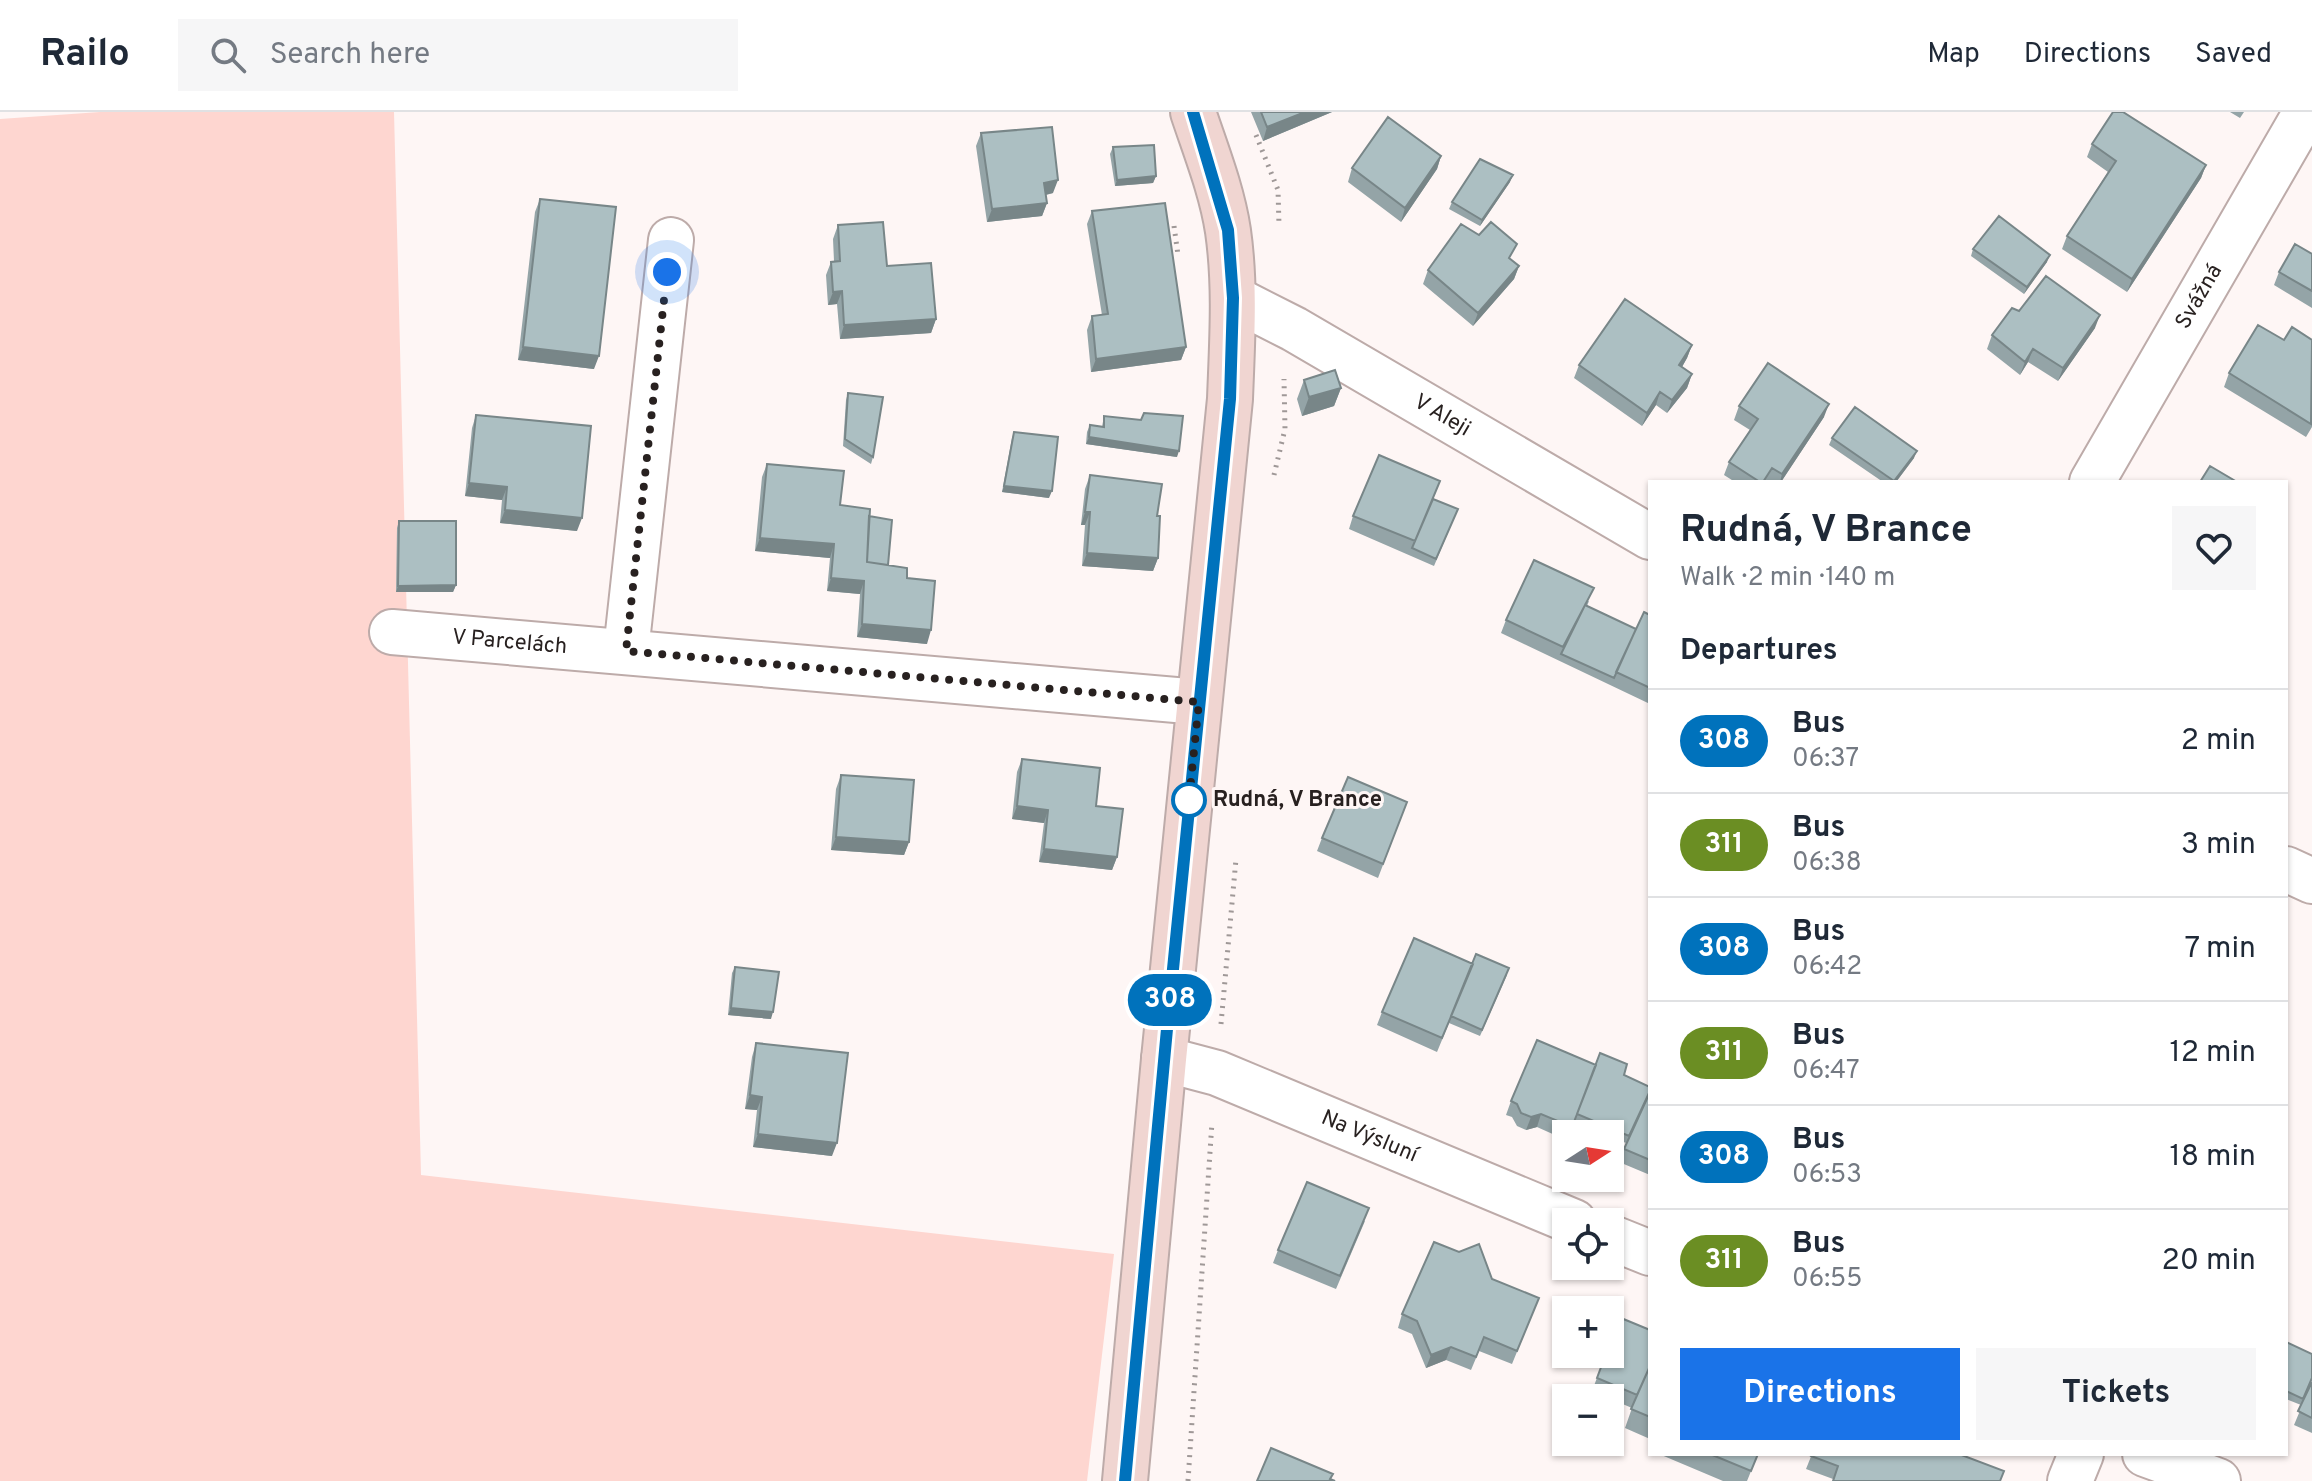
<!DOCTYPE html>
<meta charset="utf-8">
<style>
body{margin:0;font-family:Overpass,sans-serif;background:#f6f6f7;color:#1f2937;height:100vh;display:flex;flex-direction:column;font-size:30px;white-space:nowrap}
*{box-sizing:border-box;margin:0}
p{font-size:26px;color:#747a83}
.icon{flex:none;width:44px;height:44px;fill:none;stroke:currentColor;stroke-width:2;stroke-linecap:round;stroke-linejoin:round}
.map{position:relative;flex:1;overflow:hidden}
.panel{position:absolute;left:1648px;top:368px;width:640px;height:976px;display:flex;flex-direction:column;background:#fff;border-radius:0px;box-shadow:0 2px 6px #0004}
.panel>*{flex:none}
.badge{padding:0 16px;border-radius:26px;font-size:28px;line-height:52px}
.needle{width:52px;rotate:78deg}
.tools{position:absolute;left:1552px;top:1008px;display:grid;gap:16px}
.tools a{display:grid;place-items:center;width:72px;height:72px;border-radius:0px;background:#fff;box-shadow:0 2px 6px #0004;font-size:40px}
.you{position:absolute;width:40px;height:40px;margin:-20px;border:6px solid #fff;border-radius:50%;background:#1a73e8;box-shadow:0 0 0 12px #1a73e833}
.map>.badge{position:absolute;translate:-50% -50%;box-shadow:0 0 0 4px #fff}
h2{padding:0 32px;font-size:30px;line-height:72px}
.round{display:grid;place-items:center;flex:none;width:84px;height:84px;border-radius:0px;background:#f6f6f7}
.head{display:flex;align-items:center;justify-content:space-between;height:136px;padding:0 32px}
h1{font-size:38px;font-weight:700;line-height:60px}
.button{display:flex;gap:16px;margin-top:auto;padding:16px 32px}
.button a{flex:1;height:92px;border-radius:0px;background:#1a73e8;color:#fff;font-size:32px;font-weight:700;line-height:92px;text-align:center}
.button a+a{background:#f6f6f7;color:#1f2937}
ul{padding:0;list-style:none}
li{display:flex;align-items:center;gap:24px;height:104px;padding:0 32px;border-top:2px solid #e0e1e3}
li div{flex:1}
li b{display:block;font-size:30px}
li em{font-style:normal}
li .badge{min-width:88px;font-weight:700;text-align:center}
header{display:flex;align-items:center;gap:48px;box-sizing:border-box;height:112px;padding:0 40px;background:#fff;border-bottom:2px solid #e0e1e3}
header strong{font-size:38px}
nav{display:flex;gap:44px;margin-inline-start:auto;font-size:28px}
.search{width:560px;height:72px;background:#f6f6f7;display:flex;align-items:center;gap:20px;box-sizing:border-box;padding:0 28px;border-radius:0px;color:#747a83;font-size:30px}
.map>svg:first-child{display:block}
</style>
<header>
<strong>Railo</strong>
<div class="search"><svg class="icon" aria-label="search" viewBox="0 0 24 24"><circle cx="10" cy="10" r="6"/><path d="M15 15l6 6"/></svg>Search here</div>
<nav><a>Map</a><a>Directions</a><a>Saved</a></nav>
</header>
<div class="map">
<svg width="2312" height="1369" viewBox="0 0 2312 1369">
<rect width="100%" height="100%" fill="#fef6f5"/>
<path fill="#fed6d0" d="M100,0H394L421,1063L1114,1142L1087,1369H0V7Z"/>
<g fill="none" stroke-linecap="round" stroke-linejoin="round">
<g stroke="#bdaba9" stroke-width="48">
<g id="minor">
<path id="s1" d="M1233,186L1294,217L1650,425"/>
<path id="s2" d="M2092,370L2306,0"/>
<path id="s3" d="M392,520L1199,590"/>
<path d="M626,539L671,128"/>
<path d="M2286,757L2312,769"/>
<path id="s4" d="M1164,947L1217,961L1574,1110"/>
<path d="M1610,1125L1650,1141"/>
<path d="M2145,1342L2218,1369"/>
<path d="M2070,1369L2081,1342"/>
</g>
</g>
<g stroke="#bdaba9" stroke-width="48">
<path id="secondary" d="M1125,1369L1164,947L1230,287C1232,232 1236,175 1228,119C1222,79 1206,39 1193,0"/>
</g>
<path stroke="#9f9897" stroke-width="5" stroke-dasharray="2 6" stroke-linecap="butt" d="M1256,23L1278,78L1279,113
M1174,114L1178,143
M1274,363L1285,317L1284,267
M1221,912L1236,747
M1188,1369L1212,1010"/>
<use href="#minor" stroke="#fff" stroke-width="44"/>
<use href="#secondary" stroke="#f0d5d1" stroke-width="44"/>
</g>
<path fill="#94a4a7" d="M1251,0H1332L1263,29Z
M2230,0H2244L2240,6Z
M981,21L1053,81L1046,83L1047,91L1042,104L987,110L976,34Z
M2092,32L2206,53L2201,66L2127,180L2062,137L2067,124L2108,60L2087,45Z
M1113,35L1156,64L1153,71L1115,74L1110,42Z
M1441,44L1437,57L1401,110L1348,70L1352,56Z
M1510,70L1480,114L1449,97L1452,90Z
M540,87L594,257L518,248L535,100Z
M1092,99L1186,235L1181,248L1091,260L1087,218L1092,204L1102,203L1087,112Z
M838,113L887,154L936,207L931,221L840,227L837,192L828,193L826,163L831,150L834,149L833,127Z
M1973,137L2047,150L2024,182L1971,144Z
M2312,142V196L2274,173L2279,160Z
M1511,147L1519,154L1514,167L1473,214L1423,172L1428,158Z
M2019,199L2095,216L2058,269L2028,250L2020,263L1987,237L1992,223Z
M2284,228H2312V315L2306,325L2224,275L2229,261Z
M1692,233L1687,246L1682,255L1692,262L1687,276L1667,301L1656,293L1642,314L1574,266L1579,253Z
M1304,268L1341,276L1334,294L1302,304L1297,287Z
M848,281L873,345L871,352L843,334L846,288Z
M1739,294L1824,305L1781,370H1769L1768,369L1767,370H1735L1724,363L1729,350L1750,318L1734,308Z
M476,303L577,419L500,411L502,388L465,384L472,316Z
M1104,304L1177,345L1086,332L1087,320L1090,313L1102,315Z
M1014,320L1049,386L1002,380L1012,326Z
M1832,326L1914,346L1896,370H1883L1829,333Z
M767,352L840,393L869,404L888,453L907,466L927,532L857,525L860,482L827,479L830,446L755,439L762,365Z
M1090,363L1157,404L1158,446L1153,459L1082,454L1085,413H1081L1085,377Z
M1433,387L1458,397L1434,454L1349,417L1353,404Z
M399,409L456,473L453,480H396L397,416Z
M1589,489L1587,494L1636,517L1650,503V592L1501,521L1506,508Z
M1022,647L1096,694L1117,745L1112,758L1039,750L1044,711L1012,707L1017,660Z
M841,663L909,730L904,743L831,738L836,677Z
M1407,690L1378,766L1317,739L1322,726Z
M1472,851L1507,863L1480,924L1449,911L1437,940L1377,913L1382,900Z
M735,855L771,907L728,903L732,861Z
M756,931L832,1044L753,1035L757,998L745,997L752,945Z
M1596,953L1624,963L1650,980V1063L1619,1050L1626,1031L1610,1024V1022H1606L1575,1009L1570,1022H1566V1028L1537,1015L1526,1018L1517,1014L1512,1005L1506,1003L1511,989Z
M1365,1109L1336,1177L1273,1151L1278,1138Z
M1492,1167L1539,1186L1512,1252L1479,1239L1471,1258L1446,1248L1426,1256L1412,1222L1398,1216L1402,1202Z
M1650,1218V1327L1625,1316L1632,1296L1592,1279L1606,1242Z
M2286,1230L2312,1268L2301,1293L2286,1287Z
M2312,1270V1321L2294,1313Z
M1659,1342H1758L1747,1369H1723Z
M1812,1342L2000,1369L1833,1367L1806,1357Z"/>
<path fill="#788688" d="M1305,0H1332L1263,29L1267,15Z
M1441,44L1437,57L1401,110L1405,96Z
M2206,53L2201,66L2127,180L2132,167Z
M1513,63L1510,70L1480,114L1482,108Z
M1156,64L1153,71L1115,74L1117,68Z
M1058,68L1053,81L1040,84L1044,71Z
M1047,91L1042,104L987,110L992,97Z
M2050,143L2047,150L2024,182L2027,175Z
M1519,154L1514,167L1473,214L1478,201Z
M842,179L837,192L828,193L833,180Z
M2100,203L2095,216L2058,269L2063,256Z
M936,207L931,221L840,227L844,213Z
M1692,233L1687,246L1675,267L1679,253Z
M523,235L599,244L594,257L518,248Z
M1186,235L1181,248L1091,260L1096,247Z
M2033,237L2028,250L2020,263L2025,250Z
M1692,262L1687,276L1667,301L1672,288Z
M1341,276L1334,294L1302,304L1309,285Z
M1660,280L1656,293L1642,314L1647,301Z
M1829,292L1824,305L1781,370H1780L1782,362Z
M1089,325L1179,339L1177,345L1086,332Z
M1917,339L1914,346L1896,370H1893Z
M469,371L507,375L502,388L465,384Z
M1004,374L1052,379L1049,386L1002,380Z
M505,398L582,406L577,419L500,411Z
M1085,400H1090L1085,413H1081Z
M760,426L834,432L830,446L755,439Z
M1087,441L1158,446L1153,459L1082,454Z
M831,466L864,469L860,482L827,479Z
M456,473L453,480H396L398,474Z
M862,512L931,518L927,532L857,525Z
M1017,694L1048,698L1044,711L1012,707Z
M836,725L909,730L904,743L831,738Z
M1044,737L1117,745L1112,758L1039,750Z
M731,896L773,900L771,907L728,903Z
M750,983L762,985L757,998L745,997Z
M1541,1002L1537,1015L1526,1018L1531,1005Z
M758,1022L837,1031L832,1044L753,1035Z
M1451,1235L1446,1248L1426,1256L1431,1243Z"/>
<path fill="#acbfc2" stroke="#788688" stroke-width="2" d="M1261,0H1305L1267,15Z
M2113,0H2123L2206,53L2132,167L2067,124L2116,49L2092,32Z
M1388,5L1441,44L1405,96L1352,56Z
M1052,15L1058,68L1044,71L1047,91L992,97L981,21Z
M1154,33L1156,64L1117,68L1113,35Z
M1480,47L1513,63L1482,108L1452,90Z
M540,87L616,95L599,244L523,235Z
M1165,91L1186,235L1096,247L1092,204L1108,202L1092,99Z
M1999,104L2050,143L2027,175L1973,137Z
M883,110L887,154L931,151L936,207L844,213L842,179L833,180L831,150L840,149L838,113Z
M1491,110L1517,132L1509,146L1519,154L1478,201L1428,158L1461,112L1479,123Z
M2295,132L2312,142V179L2279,160Z
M2046,164L2100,203L2063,256L2033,237L2025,250L1992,223L2012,196L2019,199Z
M1625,187L1692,233L1679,253L1692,262L1672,288L1660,280L1647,301L1579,253Z
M2258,213L2284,228L2292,215L2312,228L2311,312L2229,261Z
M1768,251L1829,292L1782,362L1772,356L1763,370H1760L1729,350L1758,307L1739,294Z
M1335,258L1341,276L1309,285L1304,268Z
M848,281L883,285L873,345L845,327Z
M1855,295L1917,339L1894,369L1832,326Z
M1144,301L1183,304L1179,339L1089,325L1090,313L1104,315V304L1141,308Z
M476,303L591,314L582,406L505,398L507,375L469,371Z
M1014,320L1058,325L1052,379L1004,374Z
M1379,343L1440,369L1415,429L1353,404Z
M767,352L844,359L840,393L870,397L867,450L907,456V466L935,469L931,518L862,512L864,469L831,466L834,432L760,426Z
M2210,354L2237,370H2200Z
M1090,363L1162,372L1157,404H1160L1158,446L1087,441L1090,400H1085Z
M1433,387L1458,397L1436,447L1412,436Z
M869,404L892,408L888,453L867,450Z
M399,409H456V473L398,474Z
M1534,448L1594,476L1563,535L1506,508Z
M1585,493L1636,517L1614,566L1561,542Z
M1644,500L1650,503V576L1616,560Z
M1022,647L1100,656L1096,694L1123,697L1117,745L1044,737L1048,698L1017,694Z
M841,663L914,668L909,730L836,725Z
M1348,665L1407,690L1383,752L1322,726Z
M1414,826L1473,852L1442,926L1382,900Z
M1476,842L1509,856L1482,918L1451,904Z
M735,855L779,860L773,900L731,896Z
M1537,928L1596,953L1572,1015L1541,1002L1531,1005L1521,1001L1517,992L1511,989Z
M756,931L848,941L837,1031L758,1022L762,985L750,983Z
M1600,941L1627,952L1624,963L1650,975L1649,981L1629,1024L1577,1002Z
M1650,980V1048L1624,1037Z
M1307,1070L1369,1096L1340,1164L1278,1138Z
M1434,1130L1459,1140L1479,1132L1492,1167L1539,1186L1517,1239L1484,1225L1476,1245L1451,1235L1431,1243L1417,1209L1402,1202Z
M1621,1206L1650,1218V1254L1637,1283L1597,1266L1606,1242H1610V1232Z
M2286,1230L2312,1242V1266L2303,1287L2286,1279Z
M1650,1254V1305L1631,1297Z
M2312,1270V1306L2298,1299Z
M1271,1336L1333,1362L1330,1367L1335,1369H1257Z
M1710,1342H1758L1751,1359Z
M1812,1342H1959L2004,1359L2000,1369H1833L1838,1354L1811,1344Z"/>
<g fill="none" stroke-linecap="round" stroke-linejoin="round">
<g stroke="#fff" stroke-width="18">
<path id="line" d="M1125,1369L1167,917L1230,287L1233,186L1228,118L1193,0"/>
</g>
<use href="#line" stroke="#0072bc" stroke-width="12"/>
<path stroke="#282120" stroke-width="8" stroke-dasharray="0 14.4" d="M667,160L626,539L1199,590L1189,688"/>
</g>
<circle fill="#fff" stroke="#0072bc" stroke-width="4" cx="1189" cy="688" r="16"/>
<g text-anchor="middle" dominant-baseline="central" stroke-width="6" stroke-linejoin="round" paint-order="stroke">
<g font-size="22" fill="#282120" stroke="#fef6f5">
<text stroke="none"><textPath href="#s2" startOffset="214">Svážná</textPath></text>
<text stroke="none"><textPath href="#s1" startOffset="240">V Aleji</textPath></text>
<text stroke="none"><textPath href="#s3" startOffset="118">V Parcelách</textPath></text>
<text stroke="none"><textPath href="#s4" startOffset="220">Na Výsluní</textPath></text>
</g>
<g font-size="22" font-weight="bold" fill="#282120" stroke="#fef6f5" text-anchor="start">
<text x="1213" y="688">Rudná, V Brance</text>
</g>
</g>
</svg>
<div class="tools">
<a><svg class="needle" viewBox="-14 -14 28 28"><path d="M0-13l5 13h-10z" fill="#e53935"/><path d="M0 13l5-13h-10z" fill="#747a83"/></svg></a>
<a><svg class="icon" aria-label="locate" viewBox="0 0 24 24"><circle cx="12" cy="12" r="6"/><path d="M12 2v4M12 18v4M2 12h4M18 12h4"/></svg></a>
<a>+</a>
<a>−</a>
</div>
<div class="you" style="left:667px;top:160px"></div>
<b class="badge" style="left:1170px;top:888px;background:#0072bc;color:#fff">308</b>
<section class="panel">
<div class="head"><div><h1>Rudná, V Brance</h1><p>Walk · 2 min · 140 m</p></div><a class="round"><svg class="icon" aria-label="heart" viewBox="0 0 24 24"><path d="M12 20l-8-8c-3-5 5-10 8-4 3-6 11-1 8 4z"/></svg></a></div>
<h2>Departures</h2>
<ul>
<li><span class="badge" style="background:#0072bc;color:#fff">308</span><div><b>Bus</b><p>06:37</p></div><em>2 min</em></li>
<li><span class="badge" style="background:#6b8e23;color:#fff">311</span><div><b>Bus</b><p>06:38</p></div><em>3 min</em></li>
<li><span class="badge" style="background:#0072bc;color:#fff">308</span><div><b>Bus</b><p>06:42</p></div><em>7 min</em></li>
<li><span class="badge" style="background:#6b8e23;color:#fff">311</span><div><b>Bus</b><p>06:47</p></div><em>12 min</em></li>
<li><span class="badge" style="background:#0072bc;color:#fff">308</span><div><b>Bus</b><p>06:53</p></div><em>18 min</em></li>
<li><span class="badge" style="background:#6b8e23;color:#fff">311</span><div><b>Bus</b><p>06:55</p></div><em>20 min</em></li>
</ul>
<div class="button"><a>Directions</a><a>Tickets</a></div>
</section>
</div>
